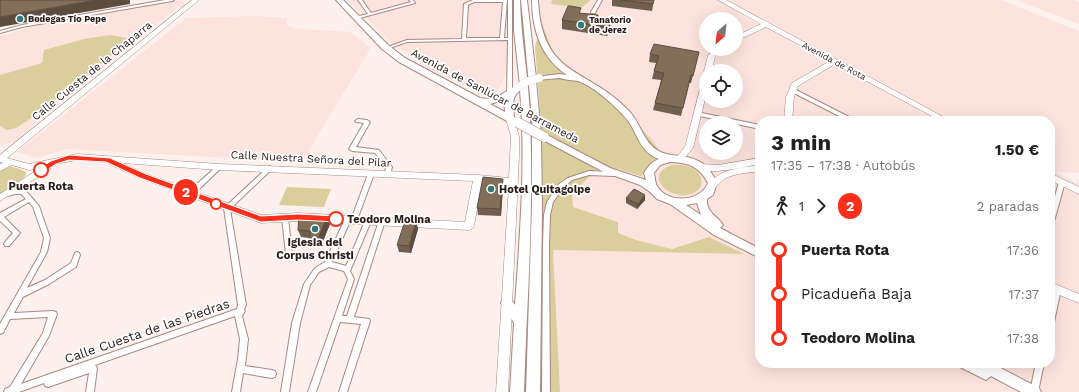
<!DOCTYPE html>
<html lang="es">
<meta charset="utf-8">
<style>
body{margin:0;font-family:"Work Sans",sans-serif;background:#f6f6f6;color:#222;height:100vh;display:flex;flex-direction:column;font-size:15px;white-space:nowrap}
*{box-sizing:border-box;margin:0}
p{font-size:13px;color:#767676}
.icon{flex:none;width:22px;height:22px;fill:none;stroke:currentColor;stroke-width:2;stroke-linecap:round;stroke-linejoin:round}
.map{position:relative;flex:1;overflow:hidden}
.side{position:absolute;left:755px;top:116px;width:300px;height:252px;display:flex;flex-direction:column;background:#fff;border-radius:16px;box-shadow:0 4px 16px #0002}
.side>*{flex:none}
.badge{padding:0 8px;border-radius:13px;font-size:14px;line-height:26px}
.needle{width:26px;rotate:208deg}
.buttons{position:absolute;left:699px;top:12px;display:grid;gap:8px}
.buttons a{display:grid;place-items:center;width:44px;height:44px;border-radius:50%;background:#fff;box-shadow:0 4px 16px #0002;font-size:20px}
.map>.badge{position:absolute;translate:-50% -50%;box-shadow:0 0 0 2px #fff}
.legs{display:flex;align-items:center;gap:6px;height:44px;padding:0 16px;font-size:13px}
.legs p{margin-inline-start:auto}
.overview{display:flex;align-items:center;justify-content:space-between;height:68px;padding:0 16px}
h1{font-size:22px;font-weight:700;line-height:30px}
ul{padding:0 16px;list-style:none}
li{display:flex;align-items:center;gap:14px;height:44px;font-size:15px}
li i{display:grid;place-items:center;width:6px;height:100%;margin:0 5px;background:currentColor}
li i::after{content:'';width:10px;height:10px;margin:-5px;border:3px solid;border-radius:50%;background:#fff}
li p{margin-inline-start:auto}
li:first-child i{background:linear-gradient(#0000 50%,currentColor 0)}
li:last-child i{background:linear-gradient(currentColor 50%,#0000 0)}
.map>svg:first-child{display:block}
</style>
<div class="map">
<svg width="1079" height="392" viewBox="0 0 1079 392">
<rect width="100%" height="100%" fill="#fef0ed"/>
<path fill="#fde3dd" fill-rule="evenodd" d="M181,0L186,4L181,8L178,7L31,126L32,128L17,141L0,145V36L39,25Z
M348,0H507V71L499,89L493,93H482L433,71L394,45Z
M541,0H1001L1079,31V173L1056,172L1079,184V392H560L553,250L742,254L709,237L672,249L636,240L618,233V221L573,207L571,194L597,169H619L652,162L661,152L621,103L563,63L553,52L542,24L539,9ZM706,19H736V49H706ZM706,71H736V101H706ZM760,121H1050V363H760ZM706,123H736V153H706Z
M1016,0H1073L1079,2V24Z
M254,16L288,18L286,22L288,26L300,29L350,32L371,48L302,162L67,149L37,158L17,152L186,18Z"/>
<path fill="#dace9c" d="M552,0H591L581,8L551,4Z
M542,24L553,52L563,63L621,103L661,152L641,176L619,169H597L572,194L573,207L618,222V233L636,240L672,249L709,237L744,254L553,250L560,392H539L541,123L535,46Z
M110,35L132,39L40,112L16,128L7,130L0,126V75L42,63L44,50L84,39Z
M673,165C680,165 687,165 694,169C705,177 704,190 691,194C669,201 642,174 673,165Z
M9,166L20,169L26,172V175L22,180L0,194V170Z
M287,187L331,189L324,207L279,205Z"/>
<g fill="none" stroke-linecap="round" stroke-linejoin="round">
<g stroke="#a88881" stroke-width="2">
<path id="street" d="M165,0H174L172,1L22,27L0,33V31L22,25Z
M358,0H362L371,13L411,2L409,0H413L415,3L356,19L354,18V17L368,14Z
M473,0H507L504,38H508V0H512V95L510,96L507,94L508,40L407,42L387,49L385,48L407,40L462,39L464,4ZM474,2H503L500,38H466L468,5Z
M598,0H602L595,13H591V12Z
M792,88L855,120L856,121H849L790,91V89Z
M697,112L760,125V129L695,115L694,114Z
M358,119L367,120L370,122L356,147L379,150L392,167L390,175H386L385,174L386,167L375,153L352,151L349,149L364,123L356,122L355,121Z
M219,165L222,167L221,168L192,196H188L187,194L188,192L217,166Z
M270,166L273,168L272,169L230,209L246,305L244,310L245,311L242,316L248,339L245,366L272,370L275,371L276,374L275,377L272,378L243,373L240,392H232L238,359L240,339L235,316L95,365L97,368L94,392H86L89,373L48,387L45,386L44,383L19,392H4L5,389L10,387L43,333L48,317L10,319L3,333L0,334V324L41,252L44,238L33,207L29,202L4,217L20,233L9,246H5L4,244L5,242L13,233L0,221V213L26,199L21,194H15L0,198V194L15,190H25L39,206L50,238L47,252L27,288L45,280L71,263L75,253L77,252L79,253L80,255L76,267L49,284L23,297L14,313L53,311L56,312L57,314L49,336L21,384L237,309L238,305L224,208L268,167Z
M589,171L614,172L617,174L614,176L589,175L572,180L563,188L553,202L550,215L549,245L550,392H542L543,245L544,215L547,202L559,184L568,178Z
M371,172L374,174L357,220L356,222H352L351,220L368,174Z
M1062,180L1065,182L1053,225L1052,227H1050V214L1059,182Z
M283,216H287L288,218L292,254L291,256L289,257L287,256L286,254L282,218Z
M346,217H350L351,219L332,262L346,266L366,219H370L371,221L350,271L354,279L342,316H347L379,221L380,219H384L385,221L354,317L369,319L370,321L347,392H339L361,324L340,322L316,392H308L348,279L344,271L329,267L319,272L310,285L300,323L289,392H281L292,323L304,284L315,268L325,262Z
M1058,286L1060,287L1061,289L1054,322L1053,324L1050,325V307L1055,289L1056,287Z
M1036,363H1044L1038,392H1030Z"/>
</g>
<g stroke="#a88881" stroke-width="1">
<path id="secondary" d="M192,0H199L7,158L29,164L77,154L219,164L478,175L509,178L511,136L506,119L507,117H513L519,136V155L508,392H496L509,185L482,182L474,226L472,229L469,230L298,221L261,223L140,178L109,164L108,162L77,160L50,165V169L0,201V194L40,168L29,170L12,165L0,171V164L3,163L0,162V155ZM122,163L219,170L473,181L465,222L298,213L261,215L146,174Z
M718,0H726L951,121H941L835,64L798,86L794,97L792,121H784L786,97L792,83L830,61L766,27L736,41V36L761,24Z
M713,49H720L715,56L712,71H706L705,73L704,71L708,56Z
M703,78H706V95L693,148L682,161H676L675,159L685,147Z
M760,158V164C747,166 705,177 697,167L701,164L718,165Z
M760,165V171C748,173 735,173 724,179C719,182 717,188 712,189L708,186C719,168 741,168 760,165Z
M1050,173L1079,187V194L1050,180Z
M1050,282L1079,294V303L1050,291Z"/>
</g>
<g stroke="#a88881" stroke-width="2">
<path id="primary" d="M336,0H343L388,45L405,58L480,98C485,99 491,99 496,97C504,95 512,85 520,86L514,30V0H520C521,40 529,79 530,118C534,209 527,301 524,392H510L514,323L501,303L503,299C510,297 512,300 515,305C520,234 526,161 520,90C511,98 513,105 514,117L521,122L517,125L507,121L399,62L382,49ZM504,100L505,112L490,104Z
M521,0H527L536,77L560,74L567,75C541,58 532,29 532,0H538C542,79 587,66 629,111C640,123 644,142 657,150C665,155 672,155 681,156C701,159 709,166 717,183L713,195L707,199C706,213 717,215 723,225L720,228L760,249V258L714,235L670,204L657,199L650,192L640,185L604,172L541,139L542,204L540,392H526L532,204V117ZM560,78C566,80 573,80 578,81C594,86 619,109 629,122C638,136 641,153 659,159C652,161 648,167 644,173L646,180L610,168L547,135H541L536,80ZM670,162C689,163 699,166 708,183C701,202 667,204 657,186C655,183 655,177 654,173L660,165ZM697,203L701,215L686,205Z
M958,363H991L1039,388L1041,392H1021L991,376L986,380L960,367Z"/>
</g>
<use href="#street" fill="#fff" fill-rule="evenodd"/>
<use href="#secondary" fill="#fff" fill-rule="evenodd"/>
<use href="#primary" fill="#fff" fill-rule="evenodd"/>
<g stroke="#a88881" stroke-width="8" stroke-linecap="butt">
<path id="primary-bridge-far1" d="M517,88L528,81L539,78"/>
</g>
<g stroke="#a88881" stroke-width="11" stroke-linecap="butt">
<path id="primary-bridge" d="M517,122L544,137"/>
</g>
<use href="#primary-bridge-far1" stroke="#fff" stroke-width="8"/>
<use href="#primary-bridge" stroke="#fff" stroke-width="10"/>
</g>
<path fill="#715f4d" d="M612,0H654L652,11L612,6Z
M581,13L598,15V17L611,19L610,28L607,36L562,29V20Z
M699,52L691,83H689L681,116L653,110L655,103L661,80L652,79L656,63L649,62L650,54Z
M503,186L501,216L478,215L477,208Z
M645,195V200L637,209L626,203V198Z
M416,222L418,229L411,253L399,252L397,245Z
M330,224L321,246L312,245L309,238L301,237L298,230Z"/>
<path fill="#5c4d3f" d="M96,0H130V4L0,27V17Z
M611,19L610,28L607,36L608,27Z
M503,179V186L501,216L500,209Z
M645,195V200L637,209L638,204Z
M327,217L330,224L321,246L318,239Z
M416,222L418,229L411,253L409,246Z"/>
<path fill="#836e5a" stroke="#5c4d3f" d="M0,0H96L0,17Z
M620,0H654L653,4Z
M568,6H571L581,8L579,13L598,15V17L611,19L608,27L562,20Z
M654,44L699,52L693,76L691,75L683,108L655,103L664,73L654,71L659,56L650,54Z
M483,177L503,179L500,209L477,208Z
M634,189L645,195L638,204L626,198Z
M299,216L327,217L318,239L309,238L311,231L298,230Z
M405,221L416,222L409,246L397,245Z"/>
<path fill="#fa2f1c" stroke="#fff" d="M69,155L110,158L146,174L261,216L298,214L336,216L340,219L336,222L298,220L261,222L140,178L106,162L69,160L56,164L44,172H38L37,170L51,161Z"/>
<g fill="#327b77" stroke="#fff" stroke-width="1.5">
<circle cx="20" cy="19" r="4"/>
<circle cx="581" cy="25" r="4"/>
<circle cx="491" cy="189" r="4"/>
<circle cx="315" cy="229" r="4"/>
</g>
<g fill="#fff" stroke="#fa2f1c" stroke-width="2">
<circle cx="41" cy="170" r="7"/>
<circle cx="216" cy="204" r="5"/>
<circle cx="336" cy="219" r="7"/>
</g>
<g text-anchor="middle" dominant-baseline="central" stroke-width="3.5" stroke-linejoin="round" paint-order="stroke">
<g font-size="9" font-weight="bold" fill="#281b19" stroke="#fff" text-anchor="start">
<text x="28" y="19">Bodegas Tío Pepe</text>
<text x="589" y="20">Tanatorio<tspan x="589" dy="10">de Jerez</tspan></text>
</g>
<g font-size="9" fill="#281b19" stroke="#fff">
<text transform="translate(834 61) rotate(28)">Avenida de Rota</text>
</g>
<g font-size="11" fill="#281b19" stroke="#fff">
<text transform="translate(92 71) rotate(-39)">Calle Cuesta de la Chaparra</text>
<text transform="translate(495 96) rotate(28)">Avenida de Sanlúcar de Barrameda</text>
<text transform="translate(311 159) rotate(3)">Calle Nuestra Señora del Pilar</text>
</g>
<g font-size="11" font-weight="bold" fill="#281b19" stroke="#fff">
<text x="41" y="186">Puerta Rota</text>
<text x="347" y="219" text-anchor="start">Teodoro Molina</text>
</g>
<g font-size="11" font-weight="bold" fill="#281b19" stroke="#fff" text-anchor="start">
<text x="499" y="189">Hotel Quitagolpe</text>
<text x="315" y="242" text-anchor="middle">Iglesia del<tspan x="315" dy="13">Corpus Christi</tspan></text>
</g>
<g font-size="13" fill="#281b19" stroke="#fff">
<text transform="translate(147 331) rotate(-19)">Calle Cuesta de las Piedras</text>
</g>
</g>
</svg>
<div class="buttons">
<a><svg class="needle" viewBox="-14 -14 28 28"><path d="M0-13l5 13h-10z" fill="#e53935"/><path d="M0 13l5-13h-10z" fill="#767676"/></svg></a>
<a><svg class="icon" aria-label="locate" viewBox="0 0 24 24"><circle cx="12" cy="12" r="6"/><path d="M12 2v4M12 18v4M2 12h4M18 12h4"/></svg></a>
<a><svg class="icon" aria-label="layers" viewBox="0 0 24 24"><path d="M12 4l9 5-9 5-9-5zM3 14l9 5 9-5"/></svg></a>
</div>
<b class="badge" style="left:186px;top:192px;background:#fa2f1c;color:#fff">2</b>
<section class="side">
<div class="overview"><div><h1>3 min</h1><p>17:35 – 17:38 · Autobús</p></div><b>1.50 €</b></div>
<div class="legs"><svg class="icon" aria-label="walk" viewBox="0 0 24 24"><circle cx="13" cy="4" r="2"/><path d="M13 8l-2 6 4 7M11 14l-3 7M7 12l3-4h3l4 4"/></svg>1<svg class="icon" aria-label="forward" viewBox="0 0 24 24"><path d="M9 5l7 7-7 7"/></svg><b class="badge" style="background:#fa2f1c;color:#fff">2</b><p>2 paradas</p></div>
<ul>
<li><i style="color:#fa2f1c"></i><b>Puerta Rota</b><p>17:36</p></li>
<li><i style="color:#fa2f1c"></i><span>Picadueña Baja</span><p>17:37</p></li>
<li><i style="color:#fa2f1c"></i><b>Teodoro Molina</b><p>17:38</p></li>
</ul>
</section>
</div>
